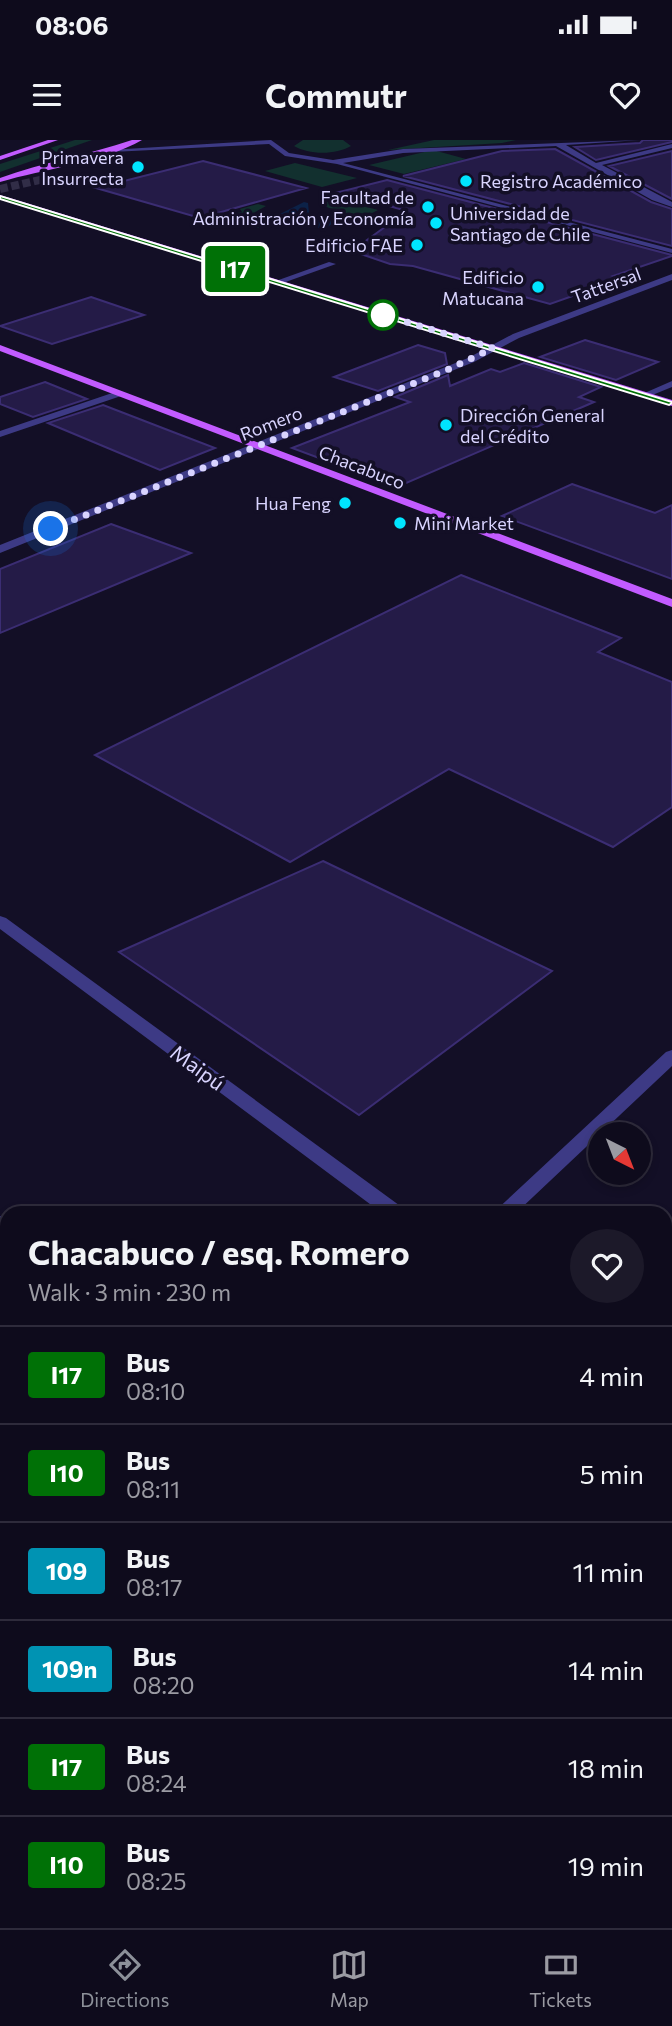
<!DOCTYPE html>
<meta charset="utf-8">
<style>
body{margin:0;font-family:Commissioner,sans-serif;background:#1c1929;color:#f1f3f6;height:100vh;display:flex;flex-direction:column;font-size:26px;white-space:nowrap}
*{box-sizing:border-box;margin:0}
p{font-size:23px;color:#9b9ba3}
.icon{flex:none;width:38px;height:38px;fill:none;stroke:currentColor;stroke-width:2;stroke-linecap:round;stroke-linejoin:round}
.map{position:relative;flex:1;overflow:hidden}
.side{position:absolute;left:0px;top:1066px;width:672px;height:723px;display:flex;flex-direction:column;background:#0e0b1c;border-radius:21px 21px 0 0;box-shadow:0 4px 10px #0003,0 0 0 2px #2e2b3b}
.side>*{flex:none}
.badge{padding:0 14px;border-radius:5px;font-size:24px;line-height:46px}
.needle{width:46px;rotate:138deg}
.buttons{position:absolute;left:588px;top:982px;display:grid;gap:14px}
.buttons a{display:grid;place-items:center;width:63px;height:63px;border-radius:50%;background:#0e0b1c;box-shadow:0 4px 10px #0003,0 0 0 2px #2e2b3b;font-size:35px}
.you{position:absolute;width:35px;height:35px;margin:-18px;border:5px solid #fff;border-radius:50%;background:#1a73e8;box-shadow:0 0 0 10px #1a73e833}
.map>.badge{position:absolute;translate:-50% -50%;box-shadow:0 0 0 4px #fff}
.round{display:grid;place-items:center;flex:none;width:74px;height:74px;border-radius:37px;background:#1c1929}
.summary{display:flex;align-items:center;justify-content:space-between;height:119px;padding:0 28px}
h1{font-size:33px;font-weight:700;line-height:52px}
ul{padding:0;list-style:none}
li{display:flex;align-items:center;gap:21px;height:98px;padding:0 28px;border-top:2px solid #2e2b3b}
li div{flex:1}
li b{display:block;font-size:26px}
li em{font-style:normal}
li .badge{min-width:77px;font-weight:700;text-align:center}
.status{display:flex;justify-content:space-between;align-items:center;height:49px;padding:0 35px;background:#0e0b1c;direction:ltr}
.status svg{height:19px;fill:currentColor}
header{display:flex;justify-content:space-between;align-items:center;height:91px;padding:0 28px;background:#0e0b1c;font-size:32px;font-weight:700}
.tab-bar{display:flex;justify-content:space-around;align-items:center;height:98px;border-top:2px solid #2e2b3b;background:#0e0b1c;font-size:19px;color:#9b9ba3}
.tab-bar a{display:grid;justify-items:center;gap:4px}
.tab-bar .active{color:#8c9099}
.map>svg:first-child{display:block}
</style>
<div class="status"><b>08:06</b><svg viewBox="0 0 49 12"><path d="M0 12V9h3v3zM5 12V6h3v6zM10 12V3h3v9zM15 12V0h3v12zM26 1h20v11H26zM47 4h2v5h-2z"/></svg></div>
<header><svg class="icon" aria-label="menu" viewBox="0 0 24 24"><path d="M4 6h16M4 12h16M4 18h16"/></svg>Commutr<svg class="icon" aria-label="heart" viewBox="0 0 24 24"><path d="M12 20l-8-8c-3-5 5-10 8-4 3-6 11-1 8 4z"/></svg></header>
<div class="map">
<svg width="672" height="1788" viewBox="0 0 672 1788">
<rect width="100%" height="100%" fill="#130f26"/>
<path fill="#12302f" d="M75,0H92L0,32V24Z
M303,0H343L351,6C336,15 309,15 294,6Z
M434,0H516L502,3L388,10Z
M433,10L466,19L404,34L369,25Z
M295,23L357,38L322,47L265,31Z
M333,58L378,70L364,77L344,74V70L329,68L319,63Z
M258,64L266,66L245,78L262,85L258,88H247L222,82L219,76L242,72L240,69Z"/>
<path fill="#0c2248" d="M304,62L308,63L309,73L338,80L326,88L291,87L287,86L291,79L262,77L264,74L282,73Z"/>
<path fill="#241b47" stroke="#3b2d73" stroke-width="2" d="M643,0H672V2L596,20L575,7L640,3Z
M555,9L651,62L672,69V106L403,36L502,11Z
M672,11V59L609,26Z
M203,21L306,48L200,78L96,48Z
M387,40L672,115V116L613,136L621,139L550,164L413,126L390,124L352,111L407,71L339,52Z
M91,157L144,175L52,204L0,186Z
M585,200L658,222L616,240L540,217Z
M418,205L445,213L447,224L378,251L334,237Z
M524,223L601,247L579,257L594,262L397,347L292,308L410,262L395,257L448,235L450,246L491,229L500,232Z
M45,242L87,259L33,277L0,264V257Z
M103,265L173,292L215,308L160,330L48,283Z
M572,344L655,373L672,365V439L502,376Z
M111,384L191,413L0,493V429Z
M461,435L621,498L598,512L672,542V667L613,707L449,629L290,722L95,615Z
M323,721L552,831L359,975L119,812Z"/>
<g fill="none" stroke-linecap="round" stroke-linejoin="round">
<path stroke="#312d47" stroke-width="8" stroke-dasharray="8 3.5" stroke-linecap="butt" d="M0,49L44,39"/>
<path fill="#3d3a85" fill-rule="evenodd" d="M271,0L289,13L333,20L403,9L640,0L566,5L596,23L672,4V8L602,25L672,62V67L652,60L556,6L403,13L343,23L672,109V113L337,24L285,16L269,4L112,12L109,10Z
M329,122L336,124L280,144L273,142Z
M672,134V140L519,198L474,222L0,413V405L468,218L513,194Z
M672,241V247L645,258L640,255Z
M118,251L121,252V256L0,297V291Z
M0,776L6,778L403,1068L406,1073H382L0,789Z
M672,910V926L516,1073H493L666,912Z
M0,1076L7,1078V1096L0,1094Z
M665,1262L672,1264V1285L665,1283Z
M7,1510V1538L0,1541V1513Z"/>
<path fill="#c25bff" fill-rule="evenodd" d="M48,0H58L0,20V16Z
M132,0H142C104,22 44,29 0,42V38C43,22 88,15 132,0Z
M0,55L672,260V266L0,59Z
M0,205L672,459V467L0,211Z"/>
</g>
<path fill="#007106" stroke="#fff" stroke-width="2" d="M0,56L672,262V263L669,265L0,59Z"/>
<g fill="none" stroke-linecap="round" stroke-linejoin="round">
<path stroke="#d9d4ff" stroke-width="7" stroke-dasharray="0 12.6" d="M51,389L447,230L493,208L373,172L383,175"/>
</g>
<g fill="#00e5ff" stroke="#130f26" stroke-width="2.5">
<circle cx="138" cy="27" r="7"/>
<circle cx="466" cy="41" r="7"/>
<circle cx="428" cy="67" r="7"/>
<circle cx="436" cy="83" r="7"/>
<circle cx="417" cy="105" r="7"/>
<circle cx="538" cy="147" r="7"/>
<circle cx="446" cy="285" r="7"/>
<circle cx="345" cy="363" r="7"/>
<circle cx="400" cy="383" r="7"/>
</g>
<circle fill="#fff" stroke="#007106" stroke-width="3.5" cx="383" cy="175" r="14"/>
<g text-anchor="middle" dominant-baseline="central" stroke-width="7" stroke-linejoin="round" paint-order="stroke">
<g font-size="18" fill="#d9d4ff" stroke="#130f26" text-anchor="end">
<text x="124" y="17">Primavera<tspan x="124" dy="21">Insurrecta</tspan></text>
<text x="480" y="41" text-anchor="start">Registro Académico</text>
<text x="414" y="57">Facultad de<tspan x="414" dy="21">Administración y Economía</tspan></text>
<text x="450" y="73" text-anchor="start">Universidad de<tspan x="450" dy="21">Santiago de Chile</tspan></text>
<text x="403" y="105">Edificio FAE</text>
<text x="524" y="137">Edificio<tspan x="524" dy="21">Matucana</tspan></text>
<text x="460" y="275" text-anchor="start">Dirección General<tspan x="460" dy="21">del Crédito</tspan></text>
<text x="331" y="363">Hua Feng</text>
<text x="414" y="383" text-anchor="start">Mini Market</text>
</g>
<g font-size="18" fill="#d9d4ff" stroke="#130f26">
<text transform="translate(606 145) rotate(-20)">Tattersal</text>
<text transform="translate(271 283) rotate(-21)">Romero</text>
<text transform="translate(362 327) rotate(21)">Chacabuco</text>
</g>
<g font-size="21" fill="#d9d4ff" stroke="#130f26">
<text transform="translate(198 927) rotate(36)">Maipú</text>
</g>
</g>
</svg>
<div class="buttons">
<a><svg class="needle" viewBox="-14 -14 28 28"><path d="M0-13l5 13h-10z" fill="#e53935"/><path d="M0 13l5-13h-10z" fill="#9b9ba3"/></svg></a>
</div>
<div class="you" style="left:51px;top:389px"></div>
<b class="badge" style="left:235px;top:129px;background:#007106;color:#fff">I17</b>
<section class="side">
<div class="summary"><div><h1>Chacabuco / esq. Romero</h1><p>Walk · 3 min · 230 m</p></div><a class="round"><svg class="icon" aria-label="heart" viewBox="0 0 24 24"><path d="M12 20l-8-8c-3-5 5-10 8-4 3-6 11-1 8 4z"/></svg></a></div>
<ul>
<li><span class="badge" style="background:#007106;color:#fff">I17</span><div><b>Bus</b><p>08:10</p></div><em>4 min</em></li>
<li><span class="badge" style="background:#007106;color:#fff">I10</span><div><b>Bus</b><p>08:11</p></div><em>5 min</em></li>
<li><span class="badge" style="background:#0093b3;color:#fff">109</span><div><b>Bus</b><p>08:17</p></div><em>11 min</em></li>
<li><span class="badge" style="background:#0093b3;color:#fff">109n</span><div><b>Bus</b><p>08:20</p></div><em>14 min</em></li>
<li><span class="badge" style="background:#007106;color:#fff">I17</span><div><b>Bus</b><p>08:24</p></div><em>18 min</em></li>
<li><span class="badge" style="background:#007106;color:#fff">I10</span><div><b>Bus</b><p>08:25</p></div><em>19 min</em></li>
</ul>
</section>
</div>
<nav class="tab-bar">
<a class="active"><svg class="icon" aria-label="directions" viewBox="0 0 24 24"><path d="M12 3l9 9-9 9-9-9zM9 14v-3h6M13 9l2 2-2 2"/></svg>Directions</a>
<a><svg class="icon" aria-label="map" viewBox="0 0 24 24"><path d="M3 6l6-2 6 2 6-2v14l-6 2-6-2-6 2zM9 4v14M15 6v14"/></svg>Map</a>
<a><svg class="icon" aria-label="tickets" viewBox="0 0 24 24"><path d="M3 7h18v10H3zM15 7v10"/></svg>Tickets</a>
</nav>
